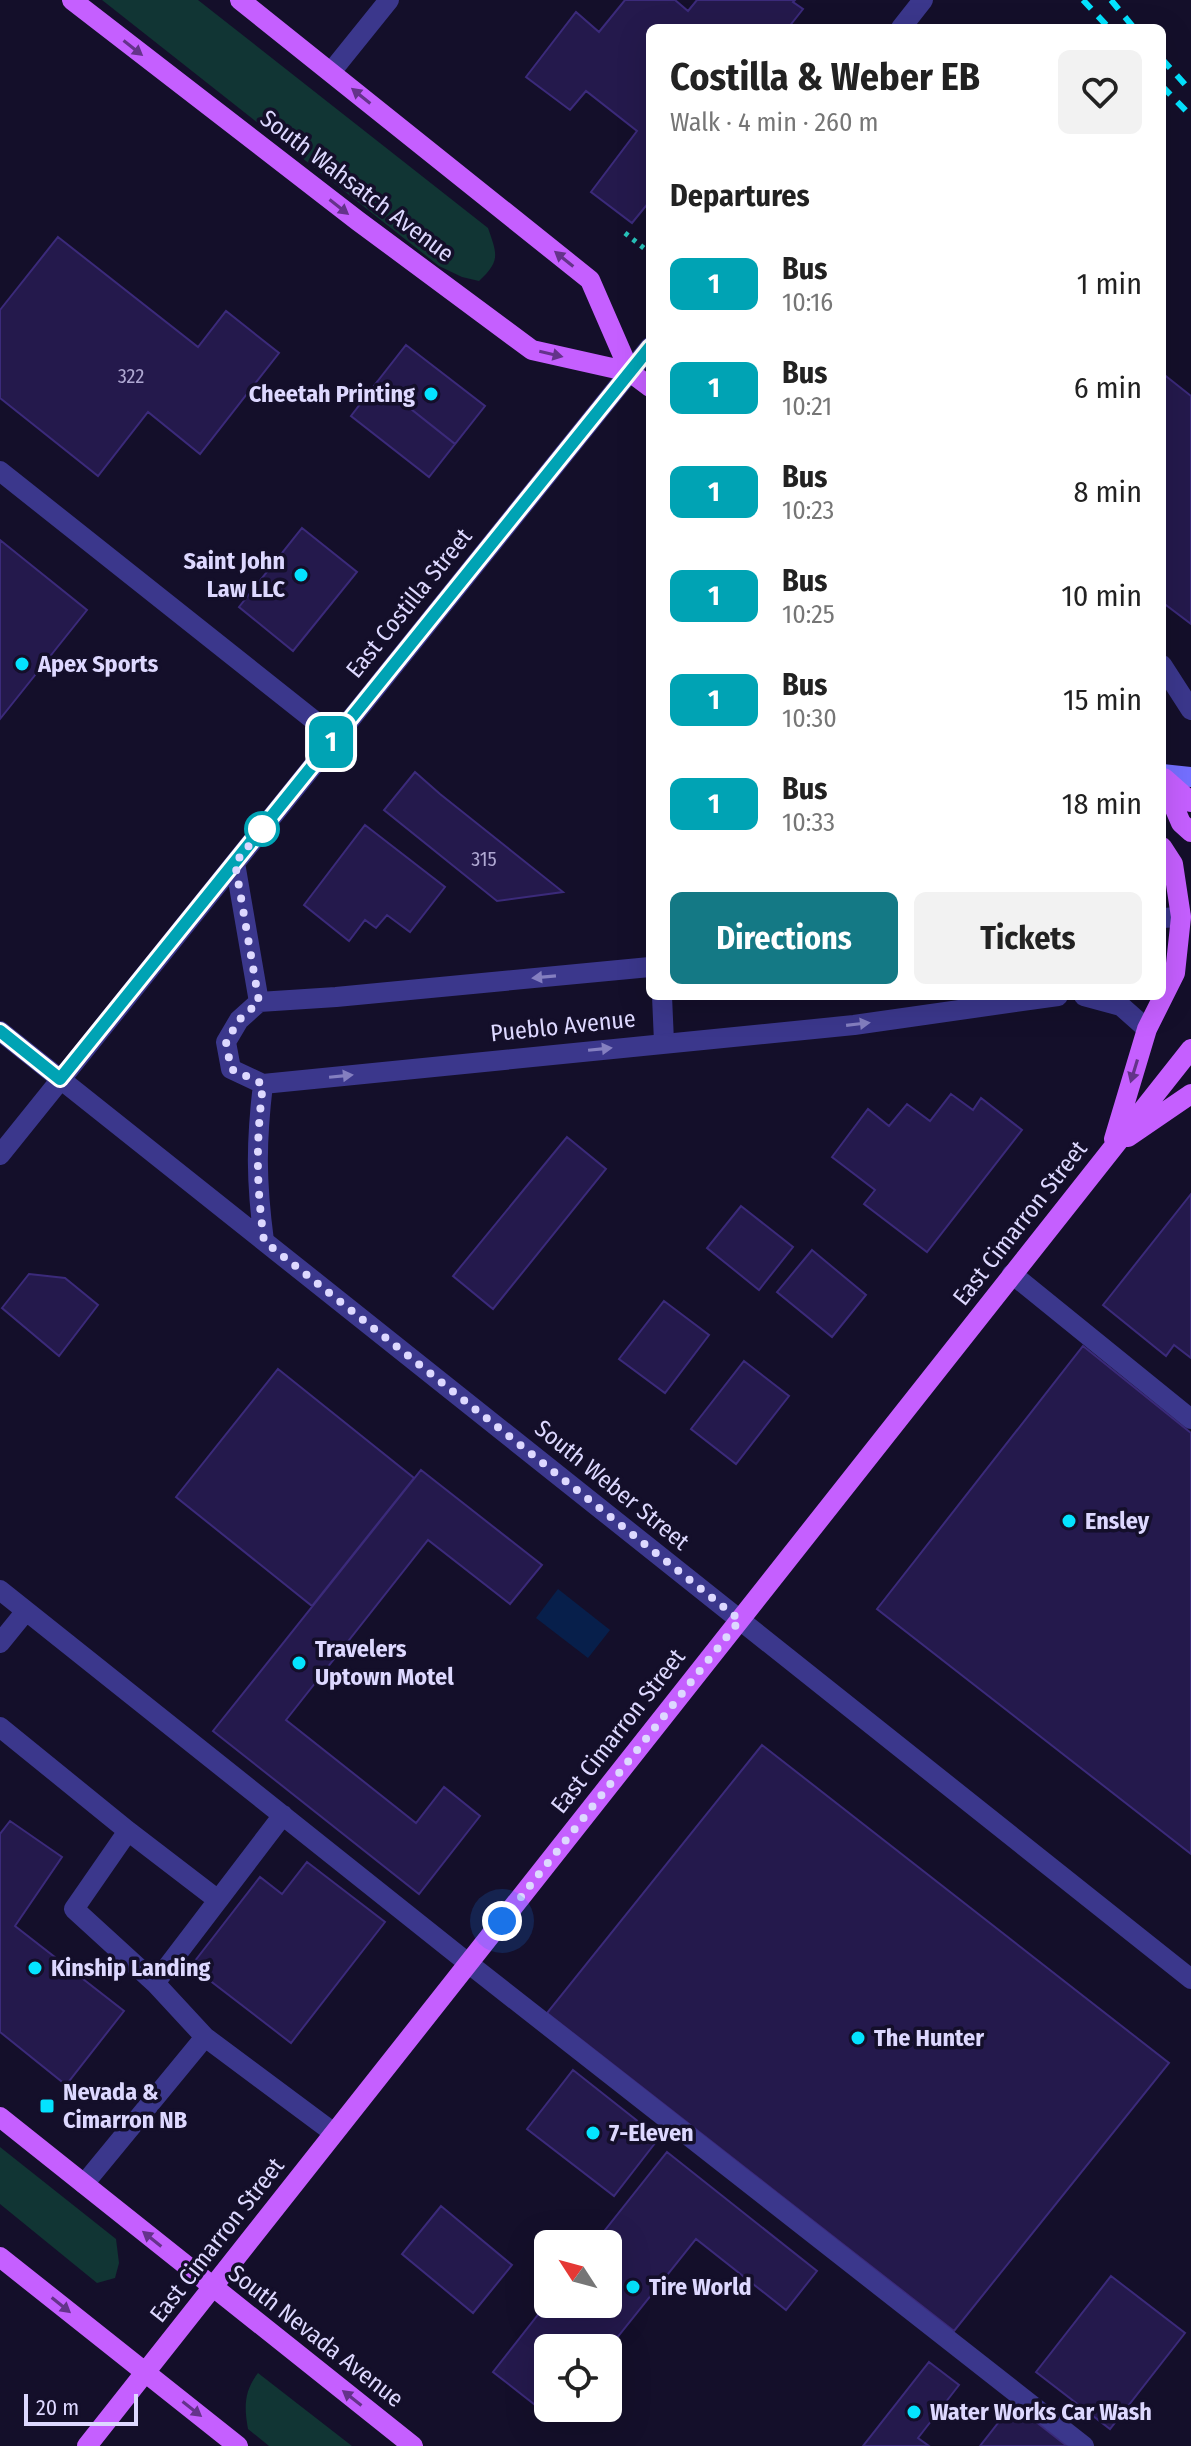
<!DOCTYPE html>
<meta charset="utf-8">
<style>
body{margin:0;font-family:"Fira Sans Condensed",sans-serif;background:#f2f2f2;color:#222;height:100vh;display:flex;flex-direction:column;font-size:30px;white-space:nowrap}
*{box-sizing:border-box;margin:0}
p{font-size:26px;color:#767676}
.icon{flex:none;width:44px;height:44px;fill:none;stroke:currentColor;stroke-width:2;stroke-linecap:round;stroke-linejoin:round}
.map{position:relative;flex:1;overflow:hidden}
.details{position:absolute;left:646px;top:24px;width:520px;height:976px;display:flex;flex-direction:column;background:#fff;border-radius:12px;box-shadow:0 8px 32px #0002}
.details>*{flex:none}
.badge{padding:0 16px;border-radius:12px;font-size:28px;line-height:52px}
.needle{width:52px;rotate:306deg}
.fabs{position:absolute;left:534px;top:2230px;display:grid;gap:16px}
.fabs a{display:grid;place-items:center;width:88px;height:88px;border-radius:12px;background:#fff;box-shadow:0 8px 32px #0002;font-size:40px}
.scale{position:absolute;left:24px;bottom:20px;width:114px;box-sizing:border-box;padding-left:8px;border:4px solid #ddd8ff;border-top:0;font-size:22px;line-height:28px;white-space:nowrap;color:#ddd8ff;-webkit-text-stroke:6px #140f2a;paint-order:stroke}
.you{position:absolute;width:40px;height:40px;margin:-20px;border:6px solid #fff;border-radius:50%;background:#1a73e8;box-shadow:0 0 0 12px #1a73e833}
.map>.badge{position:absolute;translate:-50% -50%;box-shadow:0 0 0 4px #fff}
h2{padding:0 24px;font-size:30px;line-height:72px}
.round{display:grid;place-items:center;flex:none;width:84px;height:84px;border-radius:12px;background:#f2f2f2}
.summary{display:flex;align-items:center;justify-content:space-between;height:136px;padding:0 24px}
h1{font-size:38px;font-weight:700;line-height:60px}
.cta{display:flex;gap:16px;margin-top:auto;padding:16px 24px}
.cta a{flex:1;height:92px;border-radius:12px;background:#147985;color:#fff;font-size:32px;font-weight:700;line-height:92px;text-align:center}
.cta a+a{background:#f2f2f2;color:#222}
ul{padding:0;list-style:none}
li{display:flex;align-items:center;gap:24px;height:104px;padding:0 24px}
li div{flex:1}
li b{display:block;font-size:30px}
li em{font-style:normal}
li .badge{min-width:88px;font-weight:700;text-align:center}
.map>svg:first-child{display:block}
</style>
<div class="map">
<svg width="1191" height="2446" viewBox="0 0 1191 2446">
<rect width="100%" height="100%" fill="#140f2a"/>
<path fill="#113534" d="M102,0H198L488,228C497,254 501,261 479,281L462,277L439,266Z
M0,2147L116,2239L119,2263L115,2278L97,2283L0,2204Z
M258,2373L352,2446H269L248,2429C244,2407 244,2391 258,2373Z"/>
<path fill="#071f4b" d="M558,1589L610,1630L588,1658L536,1618Z"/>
<path fill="#24194c" stroke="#3b2a7a" stroke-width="2" d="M625,0H675L688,11L697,0H795L793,2L803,9L788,28H650V201L632,223L591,192L637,131L586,91L570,110L526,77L576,12L599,32Z
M58,237L198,347L226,311L279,353L200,454L148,412L98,476L0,398V310Z
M406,345L485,406L455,444L377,382Z
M1162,373L1191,396V624L1162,602Z
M377,382L455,444L429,477L351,416Z
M302,528L357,572L293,651L239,607Z
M0,540L87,610L0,719Z
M415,772L440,794L563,892L497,901L384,810Z
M365,825L445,887L410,932L387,915L376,928L365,920L349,941L304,905Z
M951,1094L973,1110L981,1098L1022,1130L927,1252L864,1204L875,1190L832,1157L868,1109L889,1126L907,1104L930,1121Z
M567,1137L606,1169L493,1309L453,1276Z
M1191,1194V1358L1174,1345L1166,1356L1103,1305Z
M741,1206L793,1247L759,1290L707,1248Z
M812,1250L866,1295L832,1337L777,1292Z
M29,1274L65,1278L98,1305L59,1356L2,1308Z
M664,1301L709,1335L665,1393L619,1359Z
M1083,1346L1191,1433V1854L877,1609Z
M744,1361L789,1396L736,1464L691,1429Z
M278,1369L414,1478L312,1606L176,1497Z
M421,1470L542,1565L510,1604L428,1540L286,1720L416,1823L444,1787L480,1816L419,1894L213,1731Z
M762,1745L1169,2063L954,2331L547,2013Z
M10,1821L62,1857L15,1926L124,2011L66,2085L0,2032V1834Z
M307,1862L385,1922L291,2043L191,1966L260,1877L282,1894Z
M573,2070L659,2138L614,2196L527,2129Z
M667,2152L817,2271L786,2310L696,2239L608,2349L548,2348V2408H562L553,2419L493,2372L548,2302L608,2304V2244H594Z
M441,2206L512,2265L473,2313L402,2254Z
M1111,2276L1185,2333L1110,2429L1036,2372Z
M929,2362L959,2385L918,2438L929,2446H863Z
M1013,2404L1067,2446H980Z"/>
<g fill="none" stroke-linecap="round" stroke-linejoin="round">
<path stroke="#28c3bb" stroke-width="5" stroke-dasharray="4 6" stroke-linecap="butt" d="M625,233L650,253"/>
<path stroke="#3b378c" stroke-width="20" d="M331,72L389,0
M0,471L335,737
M1162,665L1191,710
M662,996L664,1042
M1012,1274L1191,1419
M0,1590L468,1963L1084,2446
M0,1643L26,1611
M0,1727L128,1831
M155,1983L283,1815
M205,2037L334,2133
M84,2184L205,2037L155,1983L74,1909L128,1831L218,1900"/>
<path stroke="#3b378c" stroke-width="20" d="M901,28L923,0
M235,863L259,1002L239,1020L226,1042L231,1069L263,1084C256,1143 256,1181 264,1241
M1162,918L1181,917
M1084,996L1121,1006L1147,1029
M259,1002L336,997L650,967
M0,1031L1191,1979
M263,1084L854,1025L1058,996
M0,1155L650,347"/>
<path stroke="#746fff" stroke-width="20" d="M1162,774L1191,777"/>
<path stroke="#c55fff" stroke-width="20" d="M72,0L358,221L532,350L630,372L650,387
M240,0L590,280L630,372
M1164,778L1191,802
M1162,779L1181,823L1191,832
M1128,1137L1191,1094
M1114,1139L1147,1029L1175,973L1181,917L1173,864L1162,847
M0,2117L413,2446
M0,2257L238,2446
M87,2446L1191,1049"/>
<path stroke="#04e3ff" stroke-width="6" stroke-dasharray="12 10" stroke-linecap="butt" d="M1083,0L1109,28
M1111,0L1134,28
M1162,59L1191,91
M1162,86L1191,116"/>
</g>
<defs><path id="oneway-solid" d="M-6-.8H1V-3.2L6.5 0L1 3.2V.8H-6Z" transform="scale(2)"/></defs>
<g fill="#64338a">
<use href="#oneway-solid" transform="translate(133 48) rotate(38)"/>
<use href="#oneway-solid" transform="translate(361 96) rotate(-141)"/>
<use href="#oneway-solid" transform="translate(339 207) rotate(38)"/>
<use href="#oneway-solid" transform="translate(564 259) rotate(-141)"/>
<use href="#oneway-solid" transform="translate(551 354) rotate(13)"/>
<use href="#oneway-solid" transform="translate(1134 1071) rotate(107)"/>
<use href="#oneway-solid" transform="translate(152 2239) rotate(-141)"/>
<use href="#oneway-solid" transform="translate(61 2305) rotate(39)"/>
<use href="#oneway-solid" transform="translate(352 2398) rotate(-142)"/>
<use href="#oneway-solid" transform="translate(192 2409) rotate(38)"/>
</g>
<g fill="#847fc0">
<use href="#oneway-solid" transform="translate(544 977) rotate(175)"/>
<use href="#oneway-solid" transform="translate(858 1024) rotate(-7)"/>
<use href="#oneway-solid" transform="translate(600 1049) rotate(-6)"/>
<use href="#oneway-solid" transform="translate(341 1076) rotate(-6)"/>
</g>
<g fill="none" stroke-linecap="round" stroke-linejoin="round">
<g stroke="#fff" stroke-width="18">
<path id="line" d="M0,1031L60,1079L650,347"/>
</g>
<use href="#line" stroke="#00a3b4" stroke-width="12"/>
<path stroke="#ddd8ff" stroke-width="8" stroke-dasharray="0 14.4" d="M262,829L269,821L235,863L259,1002L239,1020L226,1042L231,1069L263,1084C256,1143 256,1181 264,1241L740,1620L502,1921"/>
</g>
<g fill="#04e3ff" stroke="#140f2a" stroke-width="3">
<circle cx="431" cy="394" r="8"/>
<circle cx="301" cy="575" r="8"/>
<circle cx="22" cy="664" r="8"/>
<circle cx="1069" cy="1521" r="8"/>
<circle cx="299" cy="1663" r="8"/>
<circle cx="35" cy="1968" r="8"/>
<circle cx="858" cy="2038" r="8"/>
<rect x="39" y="2098" width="16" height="16" rx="4"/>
<circle cx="593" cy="2133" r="8"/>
<circle cx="633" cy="2287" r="8"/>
<circle cx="914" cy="2412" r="8"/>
</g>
<circle fill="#fff" stroke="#00a3b4" stroke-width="4" cx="262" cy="829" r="16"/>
<g text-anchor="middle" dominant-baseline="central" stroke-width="7" stroke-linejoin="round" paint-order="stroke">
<g font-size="20" fill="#afa8d2">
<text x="131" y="376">322</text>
<text x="484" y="859">315</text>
</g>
<g font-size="24" fill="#ddd8ff" stroke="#140f2a">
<text transform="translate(357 186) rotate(37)">South Wahsatch Avenue</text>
<text transform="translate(409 603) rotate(-51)">East Costilla Street</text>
<text transform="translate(563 1026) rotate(-6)">Pueblo Avenue</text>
<text transform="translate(1020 1223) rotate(-52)">East Cimarron Street</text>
<text transform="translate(612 1485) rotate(39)">South Weber Street</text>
<text transform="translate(618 1731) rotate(-52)">East Cimarron Street</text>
<text transform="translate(217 2240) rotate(-52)">East Cimarron Street</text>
<text transform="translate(316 2336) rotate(38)">South Nevada Avenue</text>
</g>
<g font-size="24" font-weight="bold" fill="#ddd8ff" stroke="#140f2a" text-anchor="start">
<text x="415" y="394" text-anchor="end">Cheetah Printing</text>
<text x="285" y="561" text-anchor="end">Saint John<tspan x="285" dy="28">Law LLC</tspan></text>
<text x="38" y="664">Apex Sports</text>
<text x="1085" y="1521">Ensley</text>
<text x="315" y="1649">Travelers<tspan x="315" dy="28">Uptown Motel</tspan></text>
<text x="51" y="1968">Kinship Landing</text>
<text x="874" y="2038">The Hunter</text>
<text x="63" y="2092">Nevada &amp;<tspan x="63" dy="28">Cimarron NB</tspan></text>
<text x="609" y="2133">7-Eleven</text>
<text x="649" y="2287">Tire World</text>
<text x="930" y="2412">Water Works Car Wash</text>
</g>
</g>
</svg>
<div class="fabs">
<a><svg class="needle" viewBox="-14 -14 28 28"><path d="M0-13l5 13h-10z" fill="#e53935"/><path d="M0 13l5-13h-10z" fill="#767676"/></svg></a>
<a><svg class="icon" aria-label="locate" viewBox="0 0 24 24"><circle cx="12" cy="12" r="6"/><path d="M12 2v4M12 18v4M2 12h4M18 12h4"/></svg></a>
</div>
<div class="scale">20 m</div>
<div class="you" style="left:502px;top:1921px"></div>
<b class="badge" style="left:331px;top:742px;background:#00a3b4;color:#fff">1</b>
<section class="details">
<div class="summary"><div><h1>Costilla &amp; Weber EB</h1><p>Walk · 4 min · 260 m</p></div><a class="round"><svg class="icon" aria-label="heart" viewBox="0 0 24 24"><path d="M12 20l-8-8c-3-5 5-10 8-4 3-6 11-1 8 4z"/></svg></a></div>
<h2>Departures</h2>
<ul>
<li><span class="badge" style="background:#00a3b4;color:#fff">1</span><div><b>Bus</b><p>10:16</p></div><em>1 min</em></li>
<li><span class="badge" style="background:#00a3b4;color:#fff">1</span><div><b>Bus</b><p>10:21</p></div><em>6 min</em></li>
<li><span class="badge" style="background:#00a3b4;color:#fff">1</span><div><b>Bus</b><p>10:23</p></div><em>8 min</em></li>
<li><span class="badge" style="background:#00a3b4;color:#fff">1</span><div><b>Bus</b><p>10:25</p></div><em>10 min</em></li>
<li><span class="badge" style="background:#00a3b4;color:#fff">1</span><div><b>Bus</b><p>10:30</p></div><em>15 min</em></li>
<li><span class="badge" style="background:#00a3b4;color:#fff">1</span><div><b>Bus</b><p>10:33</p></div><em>18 min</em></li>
</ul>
<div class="cta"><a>Directions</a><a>Tickets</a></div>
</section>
</div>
